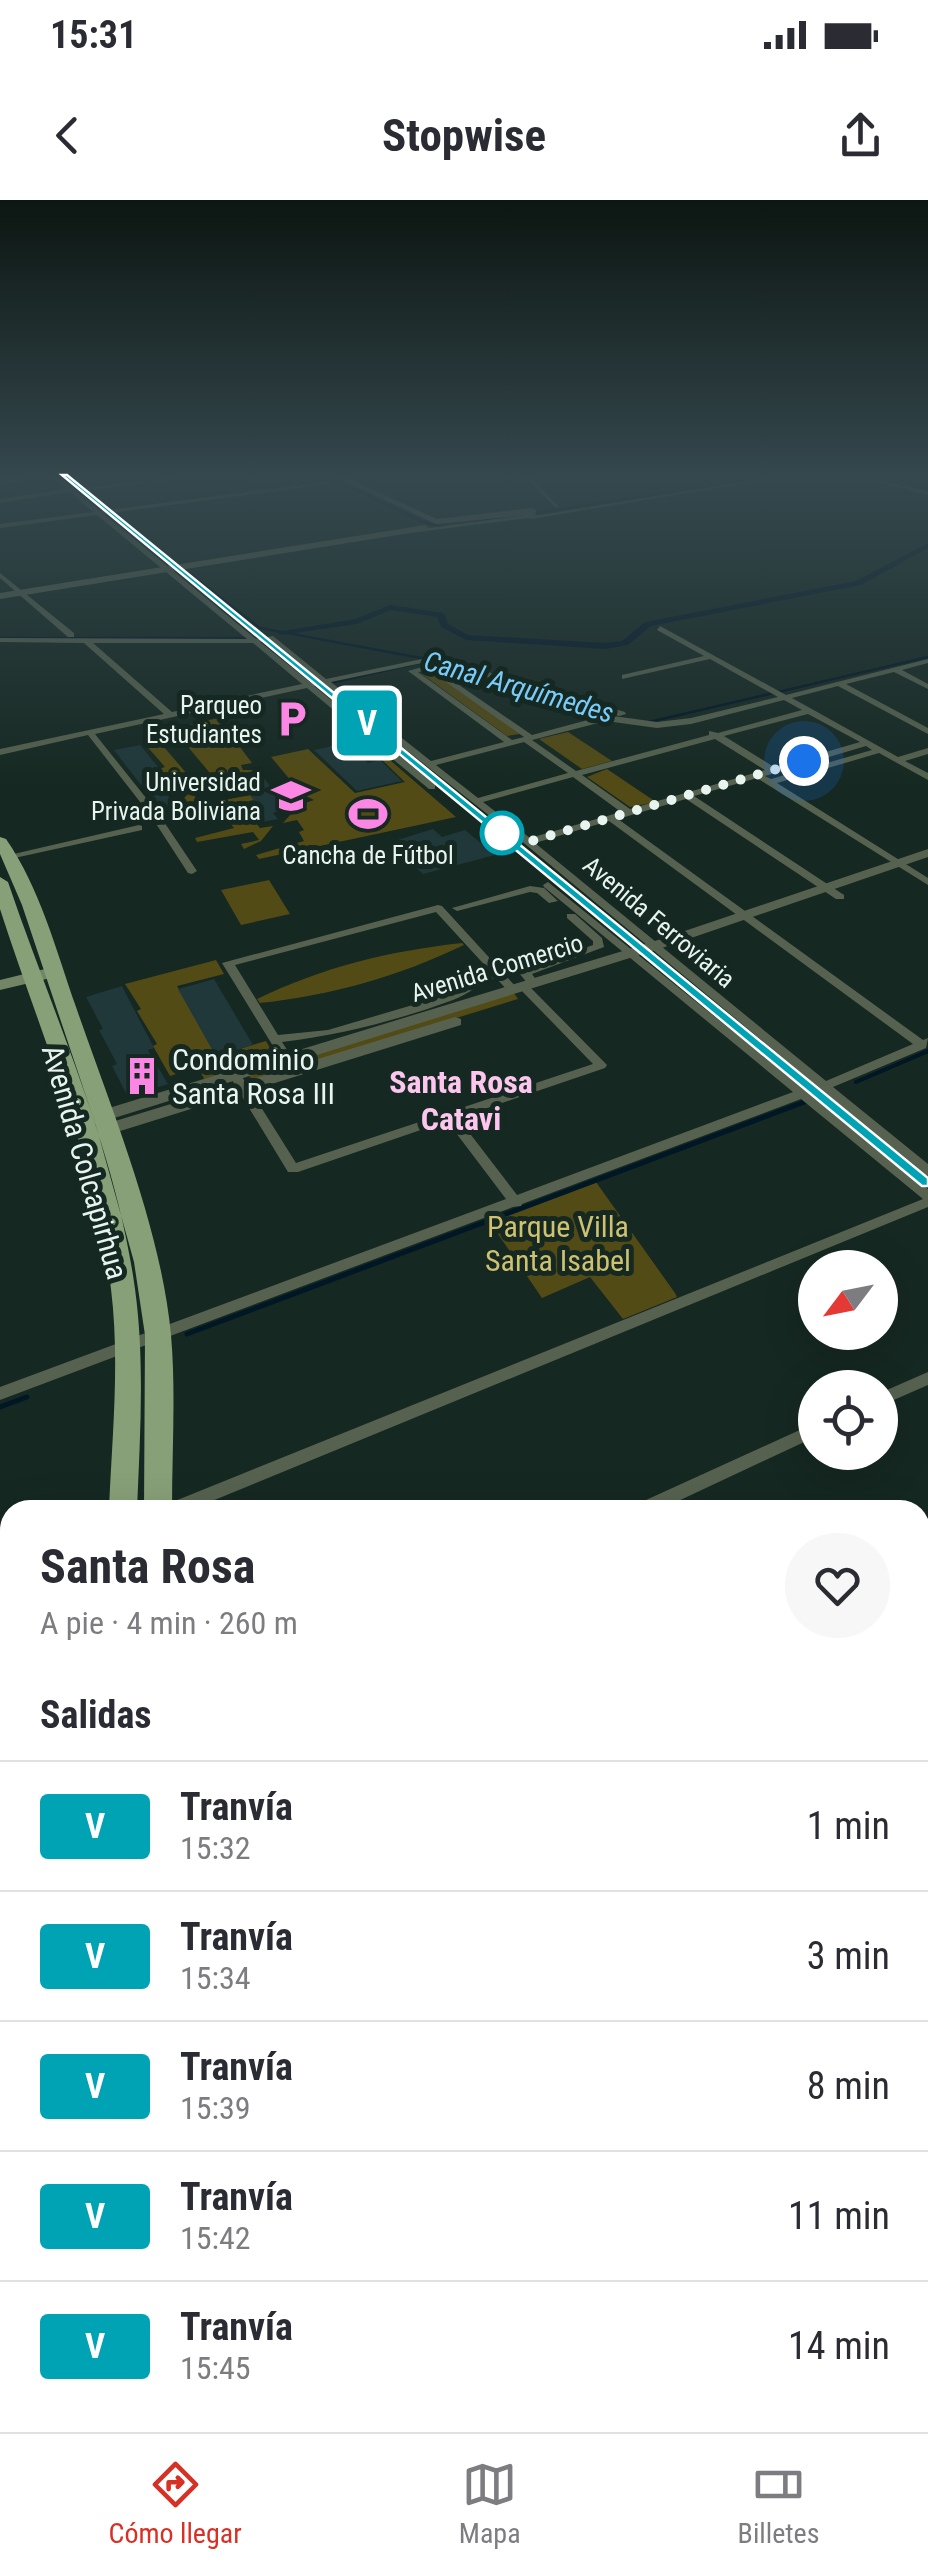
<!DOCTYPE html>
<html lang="es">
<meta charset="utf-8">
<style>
body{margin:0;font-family:"Roboto Condensed",sans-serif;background:#f7f7f7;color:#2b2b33;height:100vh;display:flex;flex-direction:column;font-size:38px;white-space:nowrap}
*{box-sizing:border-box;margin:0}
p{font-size:32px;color:#7c7c81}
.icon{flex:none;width:55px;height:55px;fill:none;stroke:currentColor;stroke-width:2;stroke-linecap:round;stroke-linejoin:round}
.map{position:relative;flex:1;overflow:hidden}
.sheet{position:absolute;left:0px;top:1300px;width:930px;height:932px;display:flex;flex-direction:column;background:#fff;border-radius:30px 30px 0 0;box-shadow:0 10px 40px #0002}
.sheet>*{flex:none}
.badge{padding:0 20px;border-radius:8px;font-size:35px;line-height:65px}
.needle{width:65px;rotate:238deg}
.tools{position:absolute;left:798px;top:1050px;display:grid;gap:20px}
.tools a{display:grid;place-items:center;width:100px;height:100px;border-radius:50%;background:#fff;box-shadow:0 10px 40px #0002;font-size:50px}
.you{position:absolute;width:50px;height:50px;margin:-25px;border:8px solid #fff;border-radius:50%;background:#1a73e8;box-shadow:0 0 0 15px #1a73e833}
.map>.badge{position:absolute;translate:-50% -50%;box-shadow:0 0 0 5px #fff}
h2{padding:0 40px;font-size:38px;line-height:90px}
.round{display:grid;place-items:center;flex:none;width:105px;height:105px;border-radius:52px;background:#f7f7f7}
.head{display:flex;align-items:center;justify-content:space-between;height:170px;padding:0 40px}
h1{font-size:48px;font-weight:700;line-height:75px}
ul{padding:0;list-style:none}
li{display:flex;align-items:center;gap:30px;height:130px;padding:0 40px;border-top:2px solid #e1e1e2}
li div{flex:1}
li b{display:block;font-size:38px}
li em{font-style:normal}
li .badge{min-width:110px;font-weight:700;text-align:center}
.status{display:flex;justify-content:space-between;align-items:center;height:70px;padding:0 50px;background:#fff;direction:ltr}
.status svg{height:28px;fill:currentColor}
header{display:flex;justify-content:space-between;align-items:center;height:130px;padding:0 40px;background:#fff;font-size:45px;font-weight:700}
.tab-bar{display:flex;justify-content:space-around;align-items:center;height:140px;border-top:2px solid #e1e1e2;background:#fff;font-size:28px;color:#7c7c81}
.tab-bar a{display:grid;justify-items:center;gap:5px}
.tab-bar .active{color:#d93025}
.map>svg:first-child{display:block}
</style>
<div class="status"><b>15:31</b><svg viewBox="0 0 49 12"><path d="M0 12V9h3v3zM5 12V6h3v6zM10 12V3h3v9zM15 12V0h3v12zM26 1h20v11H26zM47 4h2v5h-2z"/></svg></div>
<header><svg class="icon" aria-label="back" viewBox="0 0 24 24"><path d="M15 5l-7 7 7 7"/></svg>Stopwise<svg class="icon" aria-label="share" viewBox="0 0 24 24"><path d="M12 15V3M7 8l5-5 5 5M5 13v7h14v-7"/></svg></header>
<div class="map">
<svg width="928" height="2232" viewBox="0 0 928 2232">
<rect width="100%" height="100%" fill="#152821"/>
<path fill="#534b15" d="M433,472L519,532L520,534L507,536L422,474Z
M218,518L252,563L241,565L243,570H258L234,575L240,583C219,587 192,598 175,582L161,584L152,571L165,567L144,543L158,540L200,589L220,585L173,529Z
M568,532L612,561L582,569L539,539Z
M308,549L355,593L405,582L379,557L384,555L456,617L259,659L256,655L304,641L299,632L304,630L297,620L283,623L299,605L314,600L302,594L271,557Z
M607,569L656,602L630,607L587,577Z
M282,589L285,593L241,603L260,628L273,626L261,641L244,649L241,644L259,640L253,632L197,642L195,638L234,628L226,618L209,622L196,605L181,608L172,596L184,598L190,592L203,604Z
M269,680L290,714L241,725L221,690Z
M462,743L464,745C397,777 333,795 260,803L257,799C323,767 389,751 462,743Z
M216,760L224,774L177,786L216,856L266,841L273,853L271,860L205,880L197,867L170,876L153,846L157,844L137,811L141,809L125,784Z
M514,793L518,799L252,881L249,875Z
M596,982L675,1093L677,1097L623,1119L590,1077L542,1098L489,1021Z
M10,2026V2222L103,2223V2232H0V2033Z"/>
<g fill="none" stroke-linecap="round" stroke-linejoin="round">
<path stroke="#001725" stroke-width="2.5" d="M329,277L423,322L445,327
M869,277L928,291
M104,305L110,309
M114,312L132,327
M530,314L766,277
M471,323L505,317
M135,330L167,356
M185,370L260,428L437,461
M0,438H251
M330,483L419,463L455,467
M533,491L618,518
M649,522L928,457"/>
<path stroke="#001725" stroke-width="4" d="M856,882L928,851"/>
<path stroke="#001725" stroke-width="5" d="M187,1134L807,901
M0,1207L27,1197"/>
<path fill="#001725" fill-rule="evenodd" d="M346,277H357L348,280Z
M928,343V348L861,385L651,426L628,445L606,449L466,440L441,427L437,417L391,410L357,424L281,435L277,432L355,419L390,405L444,413L448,424L468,435L606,443L622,441L645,422L856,381Z"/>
</g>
<path fill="#203839" d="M346,543L368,563L380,560L402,581L357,591L314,550Z
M140,545L159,568L148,570L157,582L141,585L114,550Z
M259,571L286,608L273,613L278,619L262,622L245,603L254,601L237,576Z
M142,586L162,588L178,609L163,613Z
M433,629L442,637L465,630L495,655L423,674L388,643Z
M214,779L253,845L216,856L178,789Z
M122,786L154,848L148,850L168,884L128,897L112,866L117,864L99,830L103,829L86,797Z"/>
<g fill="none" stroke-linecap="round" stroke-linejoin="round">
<path fill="#56624f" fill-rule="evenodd" d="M52,277H58L74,289L185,277L77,292L100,311L331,281L329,284L104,314L256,439L273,436L326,479L422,459V463L331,482L431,561L504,542L408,471L430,465L532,535L606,515L657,522L691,518L778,497L710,459L622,479V475L704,456L657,430L660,426L786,495L928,459V463L902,470L928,484V489L894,472L846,484L928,528V534L838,486L792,498L898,557L928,548V554L905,561L928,573V580L879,553L777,583L928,678V685L757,578L694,596L844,695V699H836L686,599L618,619L923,840L928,838L926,848L833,887L928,964V976L923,974L525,644L323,484L314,486L435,585V589H429L307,488L95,534L158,613L197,671L192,674L188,673L151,616L88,535L0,555V549L164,514L84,443L0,442V438L247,439L97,315L0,328V324L93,312L70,292L0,303V299L66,289ZM269,441L319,480L310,482L260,442ZM93,443H253L302,484L172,512ZM429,470L524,537L512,540L418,472ZM784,500L802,510L718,533L709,531V535L576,571L532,540L606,521L657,528L691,524ZM808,514L860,542L774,567L724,536ZM715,539L765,570L630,609L582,575ZM524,542L568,573L478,598L436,565ZM866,546L872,550L771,579L765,576ZM573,577L621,612L530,638L483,602ZM609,621L913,844L826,881L535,643Z
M524,277H530L559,307H555Z
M772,277H784L531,319L528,317Z
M858,277H867L928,291V295Z
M19,279V281L0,284V280Z
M0,373L74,433V437H68L0,378Z
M433,456L625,512L626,514L619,516L430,460Z
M139,625L142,626V630L10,659L5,656Z
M548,682L928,989V1007L190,1310H162L165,1305L923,999L801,899L522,1004L521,1006L513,1007L0,1200V1187L506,999L447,921L298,972H288L229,875L235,871L239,872L296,963L593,864L518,787L520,785L528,784L519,773L521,771L593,745V741L567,718V714H575L602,738L604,747L532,774L539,784L530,787L607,865L605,868L458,918L517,995L793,892L544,687L543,685Z
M530,686L544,688L558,701L549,703L537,693L530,692L457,711L452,708Z
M438,705L442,706L517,788V792H509L496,778C480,783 469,794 453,800C399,820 340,835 282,842L293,859L287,863L281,859L222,763ZM436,712L491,772L476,777L450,794L328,830L278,835L235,765Z
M928,1172V1185L880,1206V1193Z
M815,1223V1237L659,1310H632L635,1305Z
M10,1604V1625L0,1629V1608Z
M10,1989V2017L0,2021V1993Z"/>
<path fill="#56624f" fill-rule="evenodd" d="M335,277H345L437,319L532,308L536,310L535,317L410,333L0,399V393L425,325L429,328L527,315L436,324Z
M928,649V657L659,749L85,927H73L70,923L73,919L649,743Z
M455,817L461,819V825L101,937L95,939L86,933L89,929Z"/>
<path fill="#728566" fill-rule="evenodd" d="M53,767L61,772L59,776L0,790V780Z"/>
<path fill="#87a078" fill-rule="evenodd" d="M0,637L6,639C40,688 56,750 76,807C111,908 161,1028 171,1135C176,1192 172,1252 172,1310H144L145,1135L134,1062L97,929L22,705L0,654Z
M0,677L8,682C53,815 116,949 135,1089C145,1162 140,1237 137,1310H109C112,1237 120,1162 111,1089C95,958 40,833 0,709Z
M99,2222H145V2232H99Z
M152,2222H198L199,2232H153Z"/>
<path stroke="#a4b2ac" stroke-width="2.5" d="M64,277L928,982"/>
</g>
<linearGradient id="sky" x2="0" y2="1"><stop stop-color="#0c1612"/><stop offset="0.47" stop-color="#35484e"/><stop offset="1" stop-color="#35484e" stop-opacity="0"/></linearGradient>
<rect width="928" height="589" fill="url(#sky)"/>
<path fill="#00a3b4" stroke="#fff" stroke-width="2.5" d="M62,275H67L928,978V986H922Z"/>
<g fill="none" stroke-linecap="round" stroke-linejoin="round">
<path stroke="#e8f4ef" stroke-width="10" stroke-dasharray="0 18" d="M502,633L512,630L528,642L804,561"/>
</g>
<defs>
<g id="parking-bare" transform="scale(3)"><path d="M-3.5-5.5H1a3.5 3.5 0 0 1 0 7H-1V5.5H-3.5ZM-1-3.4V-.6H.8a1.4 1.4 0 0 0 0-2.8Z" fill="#fc86e4" stroke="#152821" stroke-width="2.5" paint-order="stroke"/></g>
<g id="university-bare" transform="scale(3)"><path d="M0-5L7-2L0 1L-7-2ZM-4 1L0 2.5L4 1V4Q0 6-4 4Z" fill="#fc86e4" stroke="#152821" stroke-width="2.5" paint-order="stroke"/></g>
<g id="stadium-bare" transform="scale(3)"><path d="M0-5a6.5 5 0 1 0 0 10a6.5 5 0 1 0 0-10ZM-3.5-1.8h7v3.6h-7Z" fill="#fc86e4" stroke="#152821" stroke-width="2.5" paint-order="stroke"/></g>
<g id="building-bare" transform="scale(3)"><path d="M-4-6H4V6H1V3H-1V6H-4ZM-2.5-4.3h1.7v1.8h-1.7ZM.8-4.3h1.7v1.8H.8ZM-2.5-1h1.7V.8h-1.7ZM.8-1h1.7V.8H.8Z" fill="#fc86e4" stroke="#152821" stroke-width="2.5" paint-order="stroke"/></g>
</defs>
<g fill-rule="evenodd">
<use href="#parking-bare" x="292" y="519"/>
<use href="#university-bare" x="291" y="596"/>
<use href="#stadium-bare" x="368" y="614"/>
<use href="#building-bare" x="142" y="876"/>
</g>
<circle fill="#fff" stroke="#00a3b4" stroke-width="5" cx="502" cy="633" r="20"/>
<g text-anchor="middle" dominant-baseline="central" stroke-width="10" stroke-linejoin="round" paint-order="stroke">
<g font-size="25" fill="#e8f4ef" stroke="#152821" text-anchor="end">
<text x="262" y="505">Parqueo<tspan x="262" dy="29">Estudiantes</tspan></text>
<text x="261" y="582">Universidad<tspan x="261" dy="29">Privada Boliviana</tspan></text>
<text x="368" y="655" text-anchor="middle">Cancha de Fútbol</text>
</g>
<g font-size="25" fill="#e8f4ef" stroke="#152821">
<text transform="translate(659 722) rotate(40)">Avenida Ferroviaria</text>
<text transform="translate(497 768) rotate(-17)">Avenida Comercio</text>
</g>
<g font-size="28" font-style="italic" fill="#79ccfa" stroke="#152821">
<text transform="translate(519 487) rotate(16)">Canal Arquímedes</text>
</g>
<g font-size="30" fill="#e8f4ef" stroke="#152821" text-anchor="start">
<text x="172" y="859">Condominio<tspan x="172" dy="34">Santa Rosa III</tspan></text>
</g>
<g font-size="30" fill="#e8f4ef" stroke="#152821">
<text transform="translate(85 962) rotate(74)">Avenida Colcapirhua</text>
</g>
<g font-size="30" fill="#cec16f" stroke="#152821">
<text x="558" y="1026">Parque Villa<tspan x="558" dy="34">Santa Isabel</tspan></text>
</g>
<g font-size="32" font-weight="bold" fill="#fcc6ee" stroke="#152821">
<text x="461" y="882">Santa Rosa<tspan x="461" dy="37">Catavi</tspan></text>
</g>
</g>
</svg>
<div class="tools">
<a><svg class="needle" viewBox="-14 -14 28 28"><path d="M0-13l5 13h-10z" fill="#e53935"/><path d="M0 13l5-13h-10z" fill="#7c7c81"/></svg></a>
<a><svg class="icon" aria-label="locate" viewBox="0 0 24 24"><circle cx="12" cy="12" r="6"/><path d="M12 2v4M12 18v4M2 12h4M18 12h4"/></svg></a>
</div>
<div class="you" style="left:804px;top:561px"></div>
<b class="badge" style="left:367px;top:523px;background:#00a3b4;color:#fff">V</b>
<section class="sheet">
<div class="head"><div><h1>Santa Rosa</h1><p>A pie · 4 min · 260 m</p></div><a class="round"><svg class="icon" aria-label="heart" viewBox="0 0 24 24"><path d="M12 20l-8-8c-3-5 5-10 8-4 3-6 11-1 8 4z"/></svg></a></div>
<h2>Salidas</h2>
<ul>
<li><span class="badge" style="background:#00a3b4;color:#fff">V</span><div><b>Tranvía</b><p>15:32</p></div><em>1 min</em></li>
<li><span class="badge" style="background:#00a3b4;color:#fff">V</span><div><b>Tranvía</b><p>15:34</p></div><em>3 min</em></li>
<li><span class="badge" style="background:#00a3b4;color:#fff">V</span><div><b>Tranvía</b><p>15:39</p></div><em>8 min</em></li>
<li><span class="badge" style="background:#00a3b4;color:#fff">V</span><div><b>Tranvía</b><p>15:42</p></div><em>11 min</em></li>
<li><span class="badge" style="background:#00a3b4;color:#fff">V</span><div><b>Tranvía</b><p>15:45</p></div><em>14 min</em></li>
</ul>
</section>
</div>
<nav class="tab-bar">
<a class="active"><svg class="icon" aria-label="directions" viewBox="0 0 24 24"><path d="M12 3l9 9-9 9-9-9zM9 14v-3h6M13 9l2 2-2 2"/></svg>Cómo llegar</a>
<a><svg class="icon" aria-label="map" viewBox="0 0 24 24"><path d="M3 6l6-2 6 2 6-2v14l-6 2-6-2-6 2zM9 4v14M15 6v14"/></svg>Mapa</a>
<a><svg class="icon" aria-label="tickets" viewBox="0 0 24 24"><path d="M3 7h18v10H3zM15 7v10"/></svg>Billetes</a>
</nav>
